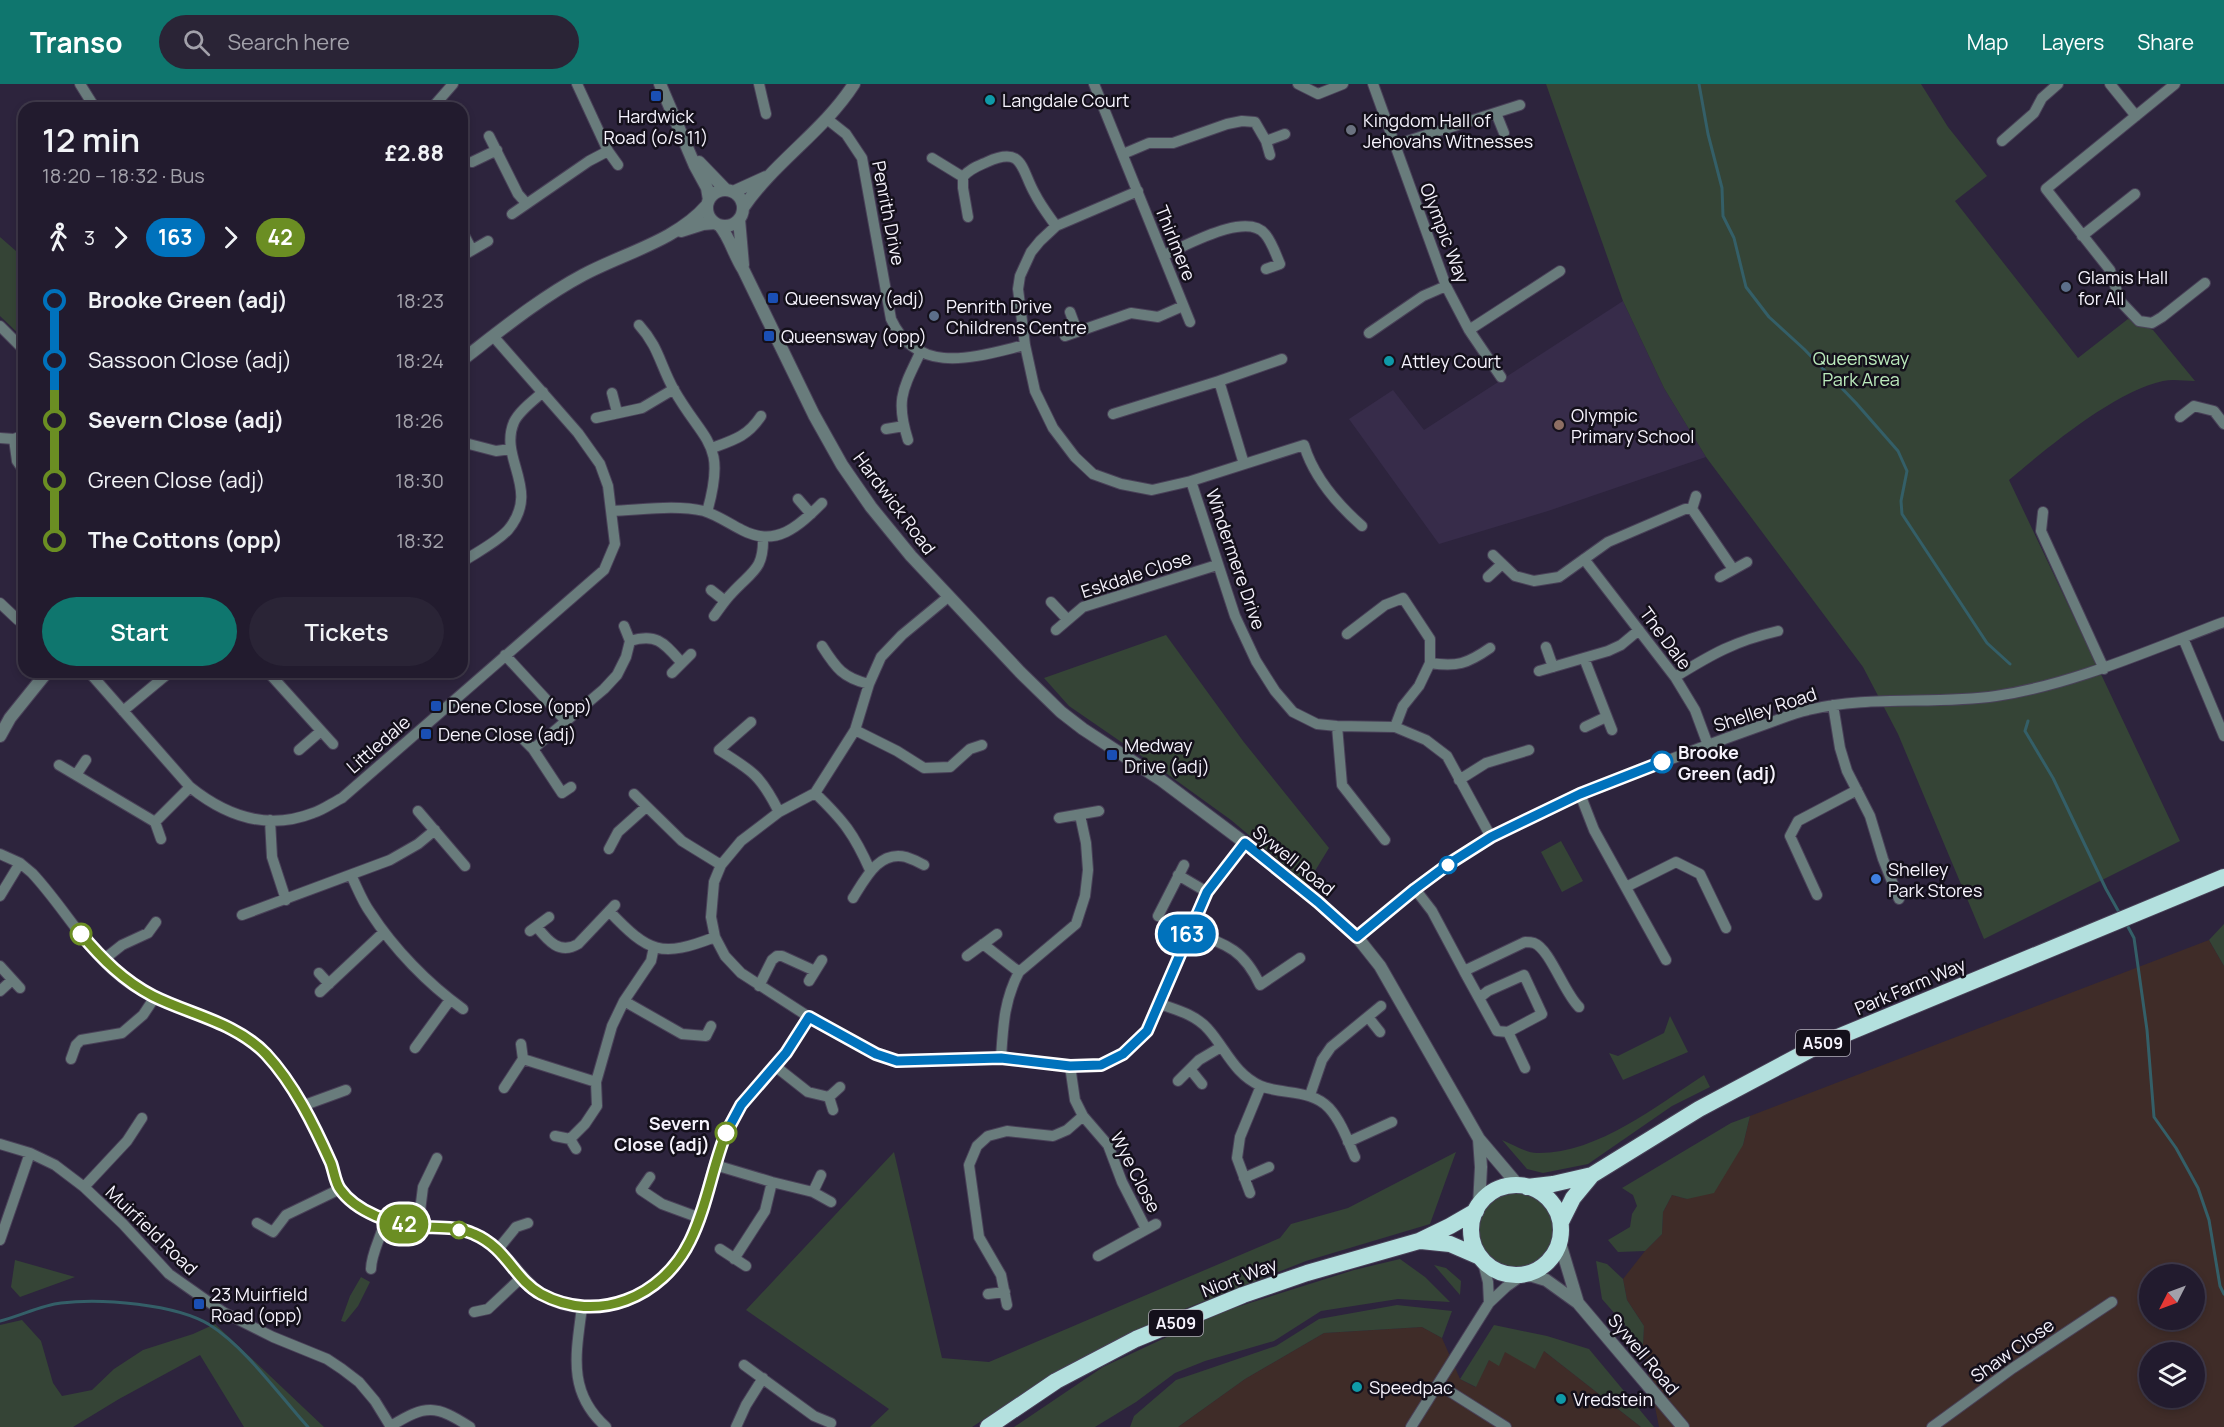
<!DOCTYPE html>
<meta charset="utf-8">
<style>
body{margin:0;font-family:Manrope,sans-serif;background:#2a2436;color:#f1f3f6;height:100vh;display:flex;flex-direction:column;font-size:22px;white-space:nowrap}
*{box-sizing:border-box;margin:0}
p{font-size:20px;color:#a2a1aa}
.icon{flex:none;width:33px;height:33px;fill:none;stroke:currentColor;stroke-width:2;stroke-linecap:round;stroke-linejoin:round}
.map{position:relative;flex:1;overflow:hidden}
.drawer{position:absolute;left:18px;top:18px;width:450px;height:576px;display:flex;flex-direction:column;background:#221b2e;border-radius:18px;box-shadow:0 3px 9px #0003,0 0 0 2px #3f394a}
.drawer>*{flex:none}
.badge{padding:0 12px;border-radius:20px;font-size:21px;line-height:39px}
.needle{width:39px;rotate:228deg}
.fabs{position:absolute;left:2139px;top:1180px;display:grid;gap:12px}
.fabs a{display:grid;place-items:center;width:66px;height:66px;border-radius:50%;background:#221b2e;box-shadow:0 3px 9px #0003,0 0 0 2px #3f394a;font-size:30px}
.map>.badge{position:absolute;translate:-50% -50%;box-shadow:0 0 0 3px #fff}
.legs{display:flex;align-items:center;gap:9px;height:66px;padding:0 24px;font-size:20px}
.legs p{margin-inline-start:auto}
.summary{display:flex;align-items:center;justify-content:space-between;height:102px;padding:0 24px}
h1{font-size:33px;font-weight:600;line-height:45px}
.primary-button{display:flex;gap:12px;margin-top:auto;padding:12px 24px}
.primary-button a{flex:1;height:69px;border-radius:36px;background:#0f766e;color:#fff;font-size:24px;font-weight:600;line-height:69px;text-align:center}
.primary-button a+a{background:#2a2436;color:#f1f3f6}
ul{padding:0 24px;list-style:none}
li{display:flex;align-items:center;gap:21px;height:60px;font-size:22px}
li i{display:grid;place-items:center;width:9px;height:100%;margin:0 8px;background:currentColor}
li i::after{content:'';width:15px;height:15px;margin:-8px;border:4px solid;border-radius:50%;background:#221b2e}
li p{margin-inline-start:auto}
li:first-child i{background:linear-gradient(#0000 50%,currentColor 0)}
li:last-child i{background:linear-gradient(currentColor 50%,#0000 0)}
header{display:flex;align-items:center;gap:36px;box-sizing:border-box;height:84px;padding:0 30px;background:#0f766e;color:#fff}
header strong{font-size:28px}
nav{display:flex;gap:33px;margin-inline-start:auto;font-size:21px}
.search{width:420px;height:54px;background:#2a2436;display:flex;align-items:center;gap:15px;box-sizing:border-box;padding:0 21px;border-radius:33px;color:#a2a1aa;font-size:22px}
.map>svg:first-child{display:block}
</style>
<header>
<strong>Transo</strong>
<div class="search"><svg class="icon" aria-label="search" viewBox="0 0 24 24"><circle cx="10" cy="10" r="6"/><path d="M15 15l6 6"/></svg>Search here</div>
<nav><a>Map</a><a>Layers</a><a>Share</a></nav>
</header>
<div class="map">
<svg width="2224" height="1343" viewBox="0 0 2224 1343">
<rect width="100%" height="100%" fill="#2d243d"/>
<path fill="#3f2c28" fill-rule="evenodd" d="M2209,856L2224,882V1343H1659L1643,1262L1644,1242L1627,1216L1623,1195L1645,1167L1662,1150L1663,1128L1672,1111L1687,1115L1743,1061L1750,1032ZM2150,1191H2194V1236H2150ZM2150,1269H2194V1314H2150Z
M1422,1243L1442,1254L1460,1295L1475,1303L1489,1276L1505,1268L1544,1267L1641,1343H1178L1245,1295L1324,1249Z"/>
<path fill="#372c4a" d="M1623,217L1664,304L1706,373L1548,427L1439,460L1349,335L1393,306L1424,346Z"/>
<path fill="#354436" d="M1546,0H1921L1948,43L1987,92L1955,117L2078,274L2128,235L2153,246L2195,297C2185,297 2173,295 2163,297C2115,307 2047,364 2009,396L2180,757L1984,855L1898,650L1863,583L1706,373L1664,304L1623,217Z
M0,153L24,174V255L0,232Z
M1166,551L1243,657L1329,764L1307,800L1231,736L1159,684L1069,622L1044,594Z
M1561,757L1583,797L1562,808L1541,768Z
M2224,840V882L2209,856Z
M1670,932L1688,968L1623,996L1609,969L1618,972L1664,949Z
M1704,991L1710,1003L1672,1022L1588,1080L1543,1089L1527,1085L1502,1056C1512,1060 1526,1069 1537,1069C1597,1070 1656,1022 1704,991Z
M1750,1032L1743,1061L1714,1109L1687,1115L1672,1111L1663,1128L1662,1150L1645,1167L1618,1168L1608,1156L1630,1143L1632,1130L1637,1122L1633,1111L1622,1104L1731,1039Z
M894,1068L942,1274L989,1278L1280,1154L1291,1140L1348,1124L1456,1068L1430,1140L1306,1177L1182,1226L1066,1282L972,1343H870L889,1325L746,1226Z
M1478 1147a39 39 0 1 1 78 0a39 39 0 1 1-78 0Z
M1400,1175L1425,1193L1450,1218L1398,1215L1321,1227L1274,1257L1205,1277L1175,1289L1136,1318L1095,1343H1014L1103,1283L1218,1229L1354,1186Z
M15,1176L75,1193L20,1213L11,1203Z
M1596,1177L1607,1180L1623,1195L1627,1216L1644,1242L1643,1262L1602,1215Z
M1434,1181L1446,1184L1461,1197L1460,1211Z
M361,1193L370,1198L358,1222L345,1238L341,1237L350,1212Z
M1397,1221L1452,1227L1442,1254L1422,1243L1324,1249L1245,1295L1178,1343H1130L1134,1332L1176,1296L1276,1262L1319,1235Z
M22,1236L41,1257L53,1299L62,1312L92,1306L114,1285L143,1266L193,1250L215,1240L324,1343H244L200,1271L119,1315L73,1343H0V1241Z
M1494,1241L1547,1252L1589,1265L1654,1343H1641L1544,1267L1535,1285L1505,1268L1499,1282L1489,1276L1476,1303L1460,1295Z"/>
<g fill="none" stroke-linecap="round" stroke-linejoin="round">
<path stroke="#345f68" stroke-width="3" d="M1699,0L1708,50L1722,104L1723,132L1734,154L1746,203L1769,233L1804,265L1856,319L1898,367L1907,387L1901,417L1902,430L1987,559L2010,580
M2028,637L2025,647L2053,694L2106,805L2120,830
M2127,841L2134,854L2147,946L2154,1033L2176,1064L2198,1104L2209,1136L2220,1202L2224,1210
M0,1237C20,1232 42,1221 61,1219C101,1214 176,1220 210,1241C246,1264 279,1311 308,1343"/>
<g stroke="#494158" stroke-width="12">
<path id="minor" d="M80,0L95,24
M577,0L608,67L618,81
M759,0L766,30
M1094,0L1190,238
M1298,0L1318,10L1343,0
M1373,0L1446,202L1469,246L1501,293
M2110,0L2136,32
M2175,0L2046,105L2110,186L2120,217L2139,237L2152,239L2162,233L2205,199
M432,24L453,0
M1496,29L1504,49
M827,35L846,50L862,74L891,235C918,293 975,273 1025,261
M489,52L518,110L526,119
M1266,57L1285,50
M2002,57L2034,29L2042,14L2058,0
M1395,61L1520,21
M1123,70L1149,59H1173L1227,40L1242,37L1255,38L1266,57L1270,71
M932,74L963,93
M472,78L497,66
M1138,107L1056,142L1040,157L1031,168L1020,192L1018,205L1025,261L1035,307L1053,344L1075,373L1093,390L1121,400L1152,406L1191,397L1235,532L1256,577L1275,607L1293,628L1317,640L1337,642L1395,643L1426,656L1447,672L1491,753
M512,130L589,77L608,67
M968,133L963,104V93C969,85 978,82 987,78C1024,61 1021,86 1035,110C1041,122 1049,132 1056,142
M462,147L472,166
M2082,152L2135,110
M1164,171C1186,162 1246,127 1265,150C1272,158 1276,171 1280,180L1266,185
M462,172L488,157
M1070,228L1077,247
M639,241C659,263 660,281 674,306C705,360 727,358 707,428
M0,242L24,266
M1469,246L1560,187
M1369,249L1423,212L1446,202
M1065,252L1131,229L1158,233L1183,222
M612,309L617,328
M1113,330L1219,297
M2180,333L2194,322L2214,327L2224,340
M596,334L642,324L674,305
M886,345L904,342
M0,354L14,355L24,351
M14,355L17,377L24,387
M908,356C895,315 903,305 921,267
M462,361L469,360L496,367L511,365
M712,364C734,356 748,352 761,332
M1244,380L1219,297L1282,275
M1191,397L1304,361C1314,394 1337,420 1362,442
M798,415L811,430
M1692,425L1696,412
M611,427C641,426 675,420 704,427C717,431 730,440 742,446C776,464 799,442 822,419
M2043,428L2041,447L2104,585
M1493,471L1515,492L1534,497L1559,493L1608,458L1685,425H1692L1733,485
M1584,475L1675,593L1695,626L1708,661
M462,478C477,468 496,459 508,446C542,405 498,375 514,338C519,327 534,316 543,308
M1488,493L1502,480
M1720,493L1747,478
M711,506L725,517
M948,513L902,551L881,573L869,600L855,646L815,709L779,728L741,757L721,781L714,798L711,833L715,853L725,872L741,889L809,933L876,970L897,977L1001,974L1070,982L1101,981L1123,970L1147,947L1207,808L1245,759
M1051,518L1067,535
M0,519L18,536
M714,532C720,524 725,516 732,509C752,487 764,486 763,453
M1056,546L1083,523L1217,481
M1347,550L1385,521L1403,514L1430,555V579L1419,602L1403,622L1395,643
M2183,554L2224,652
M630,557C657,549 664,559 681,578
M822,562C836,584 843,594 869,600
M1546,563L1553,583
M505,571L565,636
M1584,574L1612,646
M1430,579C1457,583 1467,580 1490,564
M1539,587L1608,567L1621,561L1639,546
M89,588L190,703C226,732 267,747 313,729C323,726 332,719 342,714L604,486L615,460L608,402L600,380L578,349L493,252
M268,588L333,660
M672,589L691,570
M1675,593C1712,570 1735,557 1778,547
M1833,621L1840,664L1847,687L1870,732L1883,775L1899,815
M123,627L170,588
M751,638L719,666C753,687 761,692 779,728
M1337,642L1342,701L1385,756
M1585,643L1606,633
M855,646L897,667L924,684L950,683L970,665L982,661
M524,656L533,665L562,709L571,703
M533,665L604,605L617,591L626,573L630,557L624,542
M299,666L321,647
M59,681L155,738L161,755
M76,691L86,676
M1459,696L1486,679L1529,666
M815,709C844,737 854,750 870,786
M634,710L682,757L721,781
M1580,710L1594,746L1666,876
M418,727L465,782
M1059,734L1099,727
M270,736L272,773L286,816
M155,738L190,703
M609,765L618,748L646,723
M0,770L20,779L32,789C65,824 88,870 129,899C172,928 227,932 265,969C294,997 311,1039 329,1075C333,1085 335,1098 342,1106C361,1130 392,1142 422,1143C439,1144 456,1143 472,1149C522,1167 523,1228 593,1223C608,1221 624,1220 636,1212C714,1164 696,1106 732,1038C745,1012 766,993 784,971C794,960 801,946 809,933
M351,791C357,803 362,817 370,828C394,865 428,900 463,925
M1178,791L1207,808
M1626,803L1676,778L1700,790L1726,844
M1415,805L1432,827L1464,887L1525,858C1528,858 1531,858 1534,859C1550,865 1564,909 1579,923
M1817,811L1790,752L1798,737L1857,706
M0,812L20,779
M853,814C865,795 879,766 906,773C912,775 919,778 924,781
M609,827C649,869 661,874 715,853
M242,831L390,776L418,760L435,746
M1158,832L1184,781
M537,843C548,857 560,871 578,860L615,821
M530,847L549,833
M1188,847C1225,860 1243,864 1260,901L1300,874
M1357,853C1400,817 1443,779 1493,752C1553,720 1616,696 1679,672C1707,661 1735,651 1763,641C1778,636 1793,629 1808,626C1869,611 1934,621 1996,612C2075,600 2149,566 2224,538
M983,860L1019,888
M967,872L997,850
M103,876L122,861L148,849L156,838
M0,882L20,904
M1464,887L1497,947L1508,948L1542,930L1524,891L1488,907L1479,914
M319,889L329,900
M809,897L822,876
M759,902L772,876L777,872H782L815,887
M0,907L12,896
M320,908L384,848
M624,917L682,950L706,952L711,942
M1160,920C1177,926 1196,931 1208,945C1226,965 1234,990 1261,1002C1283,1011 1311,1005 1329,1024C1341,1037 1348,1057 1355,1073
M1368,933L1380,948
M1508,948L1525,984
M415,964L450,916
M1001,974C1003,943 1004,916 1019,888L1076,840L1085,812L1088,786L1086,759L1080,731
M71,975L76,961L81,956L122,949L143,931L155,913
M523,975L596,998
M775,982L808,1008L829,1013L840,1003
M1070,982L1075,1016L1083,1032L1108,1061L1122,1098L1146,1145
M1190,985L1202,1000
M1178,997L1199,976L1221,963
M504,1004L523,975L521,960
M1310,1011L1322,976L1331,963L1381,922
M829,1013L833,1026
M302,1022L346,1006
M555,1052L570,1055L576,1065
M570,1055L585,1040L597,1022L596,998L612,942L624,917L651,877L654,863
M1348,1058L1392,1038
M0,1060L30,1069L55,1081L84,1103L123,1140L169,1190L223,1228L273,1253L327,1275L342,1285L359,1298L375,1317L391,1343
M715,1081L772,1098L813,1108L831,1118
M650,1093L641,1106L662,1120L700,1134
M1244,1094L1269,1083
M84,1103L127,1057L142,1034
M813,1108L821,1091
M1250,1109L1237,1074L1240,1053L1261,1002
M257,1139L273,1148L286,1131L340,1105
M418,1143L423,1103L437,1074
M0,1156L30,1069
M499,1164L516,1143L528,1139
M720,1165L746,1182
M1098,1172L1156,1140
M734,1175L765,1127L772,1098
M1482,1175L1488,1198L1489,1219
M371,1185C371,1170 381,1153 385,1137
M988,1210L1005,1208
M1007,1221L1001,1191L979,1153L969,1081L977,1062L988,1052L1007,1047L1053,1052L1067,1046L1083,1032
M582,1223C576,1270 567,1308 606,1343
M474,1228L488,1225L522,1193
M744,1281L814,1332L831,1339
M1438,1300L1506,1343
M391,1342C426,1320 436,1321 470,1343
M736,1343L746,1321L763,1294
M1411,1343L1489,1219L1506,1203L1523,1191
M1932,1343L2013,1284L2112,1218"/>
</g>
<g stroke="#494158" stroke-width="14">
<path id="tertiary" d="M660,0L695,82L707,104L709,116
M699,78L726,106
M707 124a18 18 0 1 1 36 0a18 18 0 1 1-36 0Z
M733,108L766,93
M743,124C774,78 823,48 854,0
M739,135L743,181
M720,142C730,154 734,171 743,185L814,331L842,381L871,423L911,472L1020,588L1061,628L1083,645L1161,696L1245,759L1318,818L1357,853L1380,882L1479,1055L1518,1101
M681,147L703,140L715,139
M462,276C501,246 540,214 583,191C624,169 676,157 707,121
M0,652L10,634L47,588
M1479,1122L1481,1083L1479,1055
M1560,1159L1578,1219
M1526,1190L1546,1196L1578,1219L1683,1343"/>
</g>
<g stroke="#494158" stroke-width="18">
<path id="trunk" d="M1471 1146a45 45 0 1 1 90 0a45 45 0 1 1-90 0Z
M1527,1103L1553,1100L1592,1091L1699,1025L1821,960L2224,793
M1561,1138L1573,1114L1592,1091
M1421,1157L1450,1160L1480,1173
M988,1343L1056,1297L1136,1255L1243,1211L1307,1189L1419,1157L1450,1142L1476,1127"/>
</g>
<use href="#minor" stroke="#697c7c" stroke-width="10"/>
<use href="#tertiary" stroke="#697c7c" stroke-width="12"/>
<use href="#trunk" stroke="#b3e0de" stroke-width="16"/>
</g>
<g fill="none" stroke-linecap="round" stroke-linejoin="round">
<g stroke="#fff" stroke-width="14">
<path id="line-1" d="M726,1049L741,1021L786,969L809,933L876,970L897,977L1001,974L1070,982L1101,981L1123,970L1147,947L1207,808L1245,759L1318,818L1357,853L1415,805L1450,779L1491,753L1580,710L1662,678"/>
</g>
<g stroke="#fff" stroke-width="14">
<path id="line-2" d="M81,850C102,875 124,897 153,912C191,931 235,938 266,970C294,1000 314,1041 331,1079C334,1087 335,1098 340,1105C356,1128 393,1141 420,1143C438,1144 457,1142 474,1150C507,1164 514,1195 541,1210C597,1240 662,1214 690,1157C707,1123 712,1084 726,1049"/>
</g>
<use href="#line-1" stroke="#0072bc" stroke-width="9"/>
<use href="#line-2" stroke="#6b8e23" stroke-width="9"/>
</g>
<g fill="#1a4fb4" stroke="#14101b" stroke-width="2">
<rect x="650" y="6" width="12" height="12" rx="3"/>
<rect x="767" y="208" width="12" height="12" rx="3"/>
<rect x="763" y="246" width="12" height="12" rx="3"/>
<rect x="430" y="616" width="12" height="12" rx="3"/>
<rect x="420" y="644" width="12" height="12" rx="3"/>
<rect x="1106" y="665" width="12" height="12" rx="3"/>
<rect x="193" y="1214" width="12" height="12" rx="3"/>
</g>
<g fill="#0f9aa8" stroke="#14101b" stroke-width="2">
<circle cx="990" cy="16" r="6"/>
<circle cx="1389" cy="277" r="6"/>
<circle cx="1357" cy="1303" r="6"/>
<circle cx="1561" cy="1315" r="6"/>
</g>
<circle fill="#6b7280" stroke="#14101b" stroke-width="2" cx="1351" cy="46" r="6"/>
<g fill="#5c6f8a" stroke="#14101b" stroke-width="2">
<circle cx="2066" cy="203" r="6"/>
<circle cx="934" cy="232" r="6"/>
</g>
<circle fill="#8d6e63" stroke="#14101b" stroke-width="2" cx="1559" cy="341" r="6"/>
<g fill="#fff" stroke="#0072bc" stroke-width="3">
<circle cx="1662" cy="678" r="10"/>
<circle cx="1448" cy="781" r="8"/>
</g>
<circle fill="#3f7fe0" stroke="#14101b" stroke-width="2" cx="1876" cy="795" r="6"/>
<g fill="#fff" stroke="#6b8e23" stroke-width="3">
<circle cx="81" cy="850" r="10"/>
<circle cx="726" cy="1049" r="10"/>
<circle cx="459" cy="1146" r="8"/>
</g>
<g text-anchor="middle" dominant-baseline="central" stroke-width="5" stroke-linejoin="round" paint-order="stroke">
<g fill="#14101b" stroke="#b2afb9" stroke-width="1.5">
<rect x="1796" y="946" width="54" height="26" rx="4.5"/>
<rect x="1149" y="1226" width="54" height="26" rx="4.5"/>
</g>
<g font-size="16" font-weight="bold" fill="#f6f3fd">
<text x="1823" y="959">A509</text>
<text x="1176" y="1239">A509</text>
</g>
<g font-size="18" fill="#f6f3fd" stroke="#14101b" text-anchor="start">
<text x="1002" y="16">Langdale Court</text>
<text x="656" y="32" text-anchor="middle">Hardwick<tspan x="656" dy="21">Road (o/s 11)</tspan></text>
<text x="1363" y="36">Kingdom Hall of<tspan x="1363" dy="21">Jehovahs Witnesses</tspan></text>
<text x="2078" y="193">Glamis Hall<tspan x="2078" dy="21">for All</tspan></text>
<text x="785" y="214">Queensway (adj)</text>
<text x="946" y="222">Penrith Drive<tspan x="946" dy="21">Childrens Centre</tspan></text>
<text x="781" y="252">Queensway (opp)</text>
<text x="1401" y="277">Attley Court</text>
<text x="1571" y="331">Olympic<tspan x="1571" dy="21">Primary School</tspan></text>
<text x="448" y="622">Dene Close (opp)</text>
<text x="438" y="650">Dene Close (adj)</text>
<text x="1124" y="661">Medway<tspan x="1124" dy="21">Drive (adj)</tspan></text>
<text x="1888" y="785">Shelley<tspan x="1888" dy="21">Park Stores</tspan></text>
<text x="211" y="1210">23 Muirfield<tspan x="211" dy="21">Road (opp)</tspan></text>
<text x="1369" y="1303">Speedpac</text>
<text x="1573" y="1315">Vredstein</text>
</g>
<g font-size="18" fill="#f6f3fd" stroke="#14101b">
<text transform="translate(889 129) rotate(79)">Penrith Drive</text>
<text transform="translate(1445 149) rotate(69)">Olympic Way</text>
<text transform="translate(1176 159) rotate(68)">Thirlmere</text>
<text transform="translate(895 419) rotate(53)">Hardwick Road</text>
<text transform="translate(1236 475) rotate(71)">Windermere Drive</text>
<text transform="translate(1136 490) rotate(-18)">Eskdale Close</text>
<text transform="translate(1666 554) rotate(53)">The Dale</text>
<text transform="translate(1765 625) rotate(-18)">Shelley Road</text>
<text transform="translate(378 660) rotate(-41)">Littledale</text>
<text transform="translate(1294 776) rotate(39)">Sywell Road</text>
<text transform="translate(1910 902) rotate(-23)">Park Farm Way</text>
<text transform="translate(1136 1088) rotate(63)">Wye Close</text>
<text transform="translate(152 1146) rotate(44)">Muirfield Road</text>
<text transform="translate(1239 1193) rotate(-21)">Niort Way</text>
<text transform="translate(2012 1266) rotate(-35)">Shaw Close</text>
<text transform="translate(1644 1270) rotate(50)">Sywell Road</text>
</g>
<g font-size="18" fill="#bbeabc" stroke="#14101b">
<text x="1861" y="274">Queensway<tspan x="1861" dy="21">Park Area</tspan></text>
</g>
<g font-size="18" font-weight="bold" fill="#f6f3fd" stroke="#14101b" text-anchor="start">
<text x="1678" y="668">Brooke<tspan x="1678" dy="21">Green (adj)</tspan></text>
<text x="710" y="1039" text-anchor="end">Severn<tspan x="710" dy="21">Close (adj)</tspan></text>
</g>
</g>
</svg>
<div class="fabs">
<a><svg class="needle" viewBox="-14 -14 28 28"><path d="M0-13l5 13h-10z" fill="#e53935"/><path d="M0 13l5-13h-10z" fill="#a2a1aa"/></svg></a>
<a><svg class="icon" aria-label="layers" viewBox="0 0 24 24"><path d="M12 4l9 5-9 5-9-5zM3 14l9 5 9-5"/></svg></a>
</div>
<b class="badge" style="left:1187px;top:850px;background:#0072bc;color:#fff">163</b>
<b class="badge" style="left:404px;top:1140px;background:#6b8e23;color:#fff">42</b>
<section class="drawer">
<div class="summary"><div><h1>12 min</h1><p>18:20 – 18:32 · Bus</p></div><b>£2.88</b></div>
<div class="legs"><svg class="icon" aria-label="walk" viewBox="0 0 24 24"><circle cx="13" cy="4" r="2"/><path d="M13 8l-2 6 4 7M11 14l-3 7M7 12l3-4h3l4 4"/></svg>3<svg class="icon" aria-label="forward" viewBox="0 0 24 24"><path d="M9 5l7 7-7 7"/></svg><b class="badge" style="background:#0072bc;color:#fff">163</b><svg class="icon" aria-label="forward" viewBox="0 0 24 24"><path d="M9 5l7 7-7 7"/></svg><b class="badge" style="background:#6b8e23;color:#fff">42</b></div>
<ul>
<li><i style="color:#0072bc"></i><b>Brooke Green (adj)</b><p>18:23</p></li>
<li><i style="color:#0072bc"></i><span>Sassoon Close (adj)</span><p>18:24</p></li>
<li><i style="color:#6b8e23"></i><b>Severn Close (adj)</b><p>18:26</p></li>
<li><i style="color:#6b8e23"></i><span>Green Close (adj)</span><p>18:30</p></li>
<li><i style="color:#6b8e23"></i><b>The Cottons (opp)</b><p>18:32</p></li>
</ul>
<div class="primary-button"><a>Start</a><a>Tickets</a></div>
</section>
</div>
